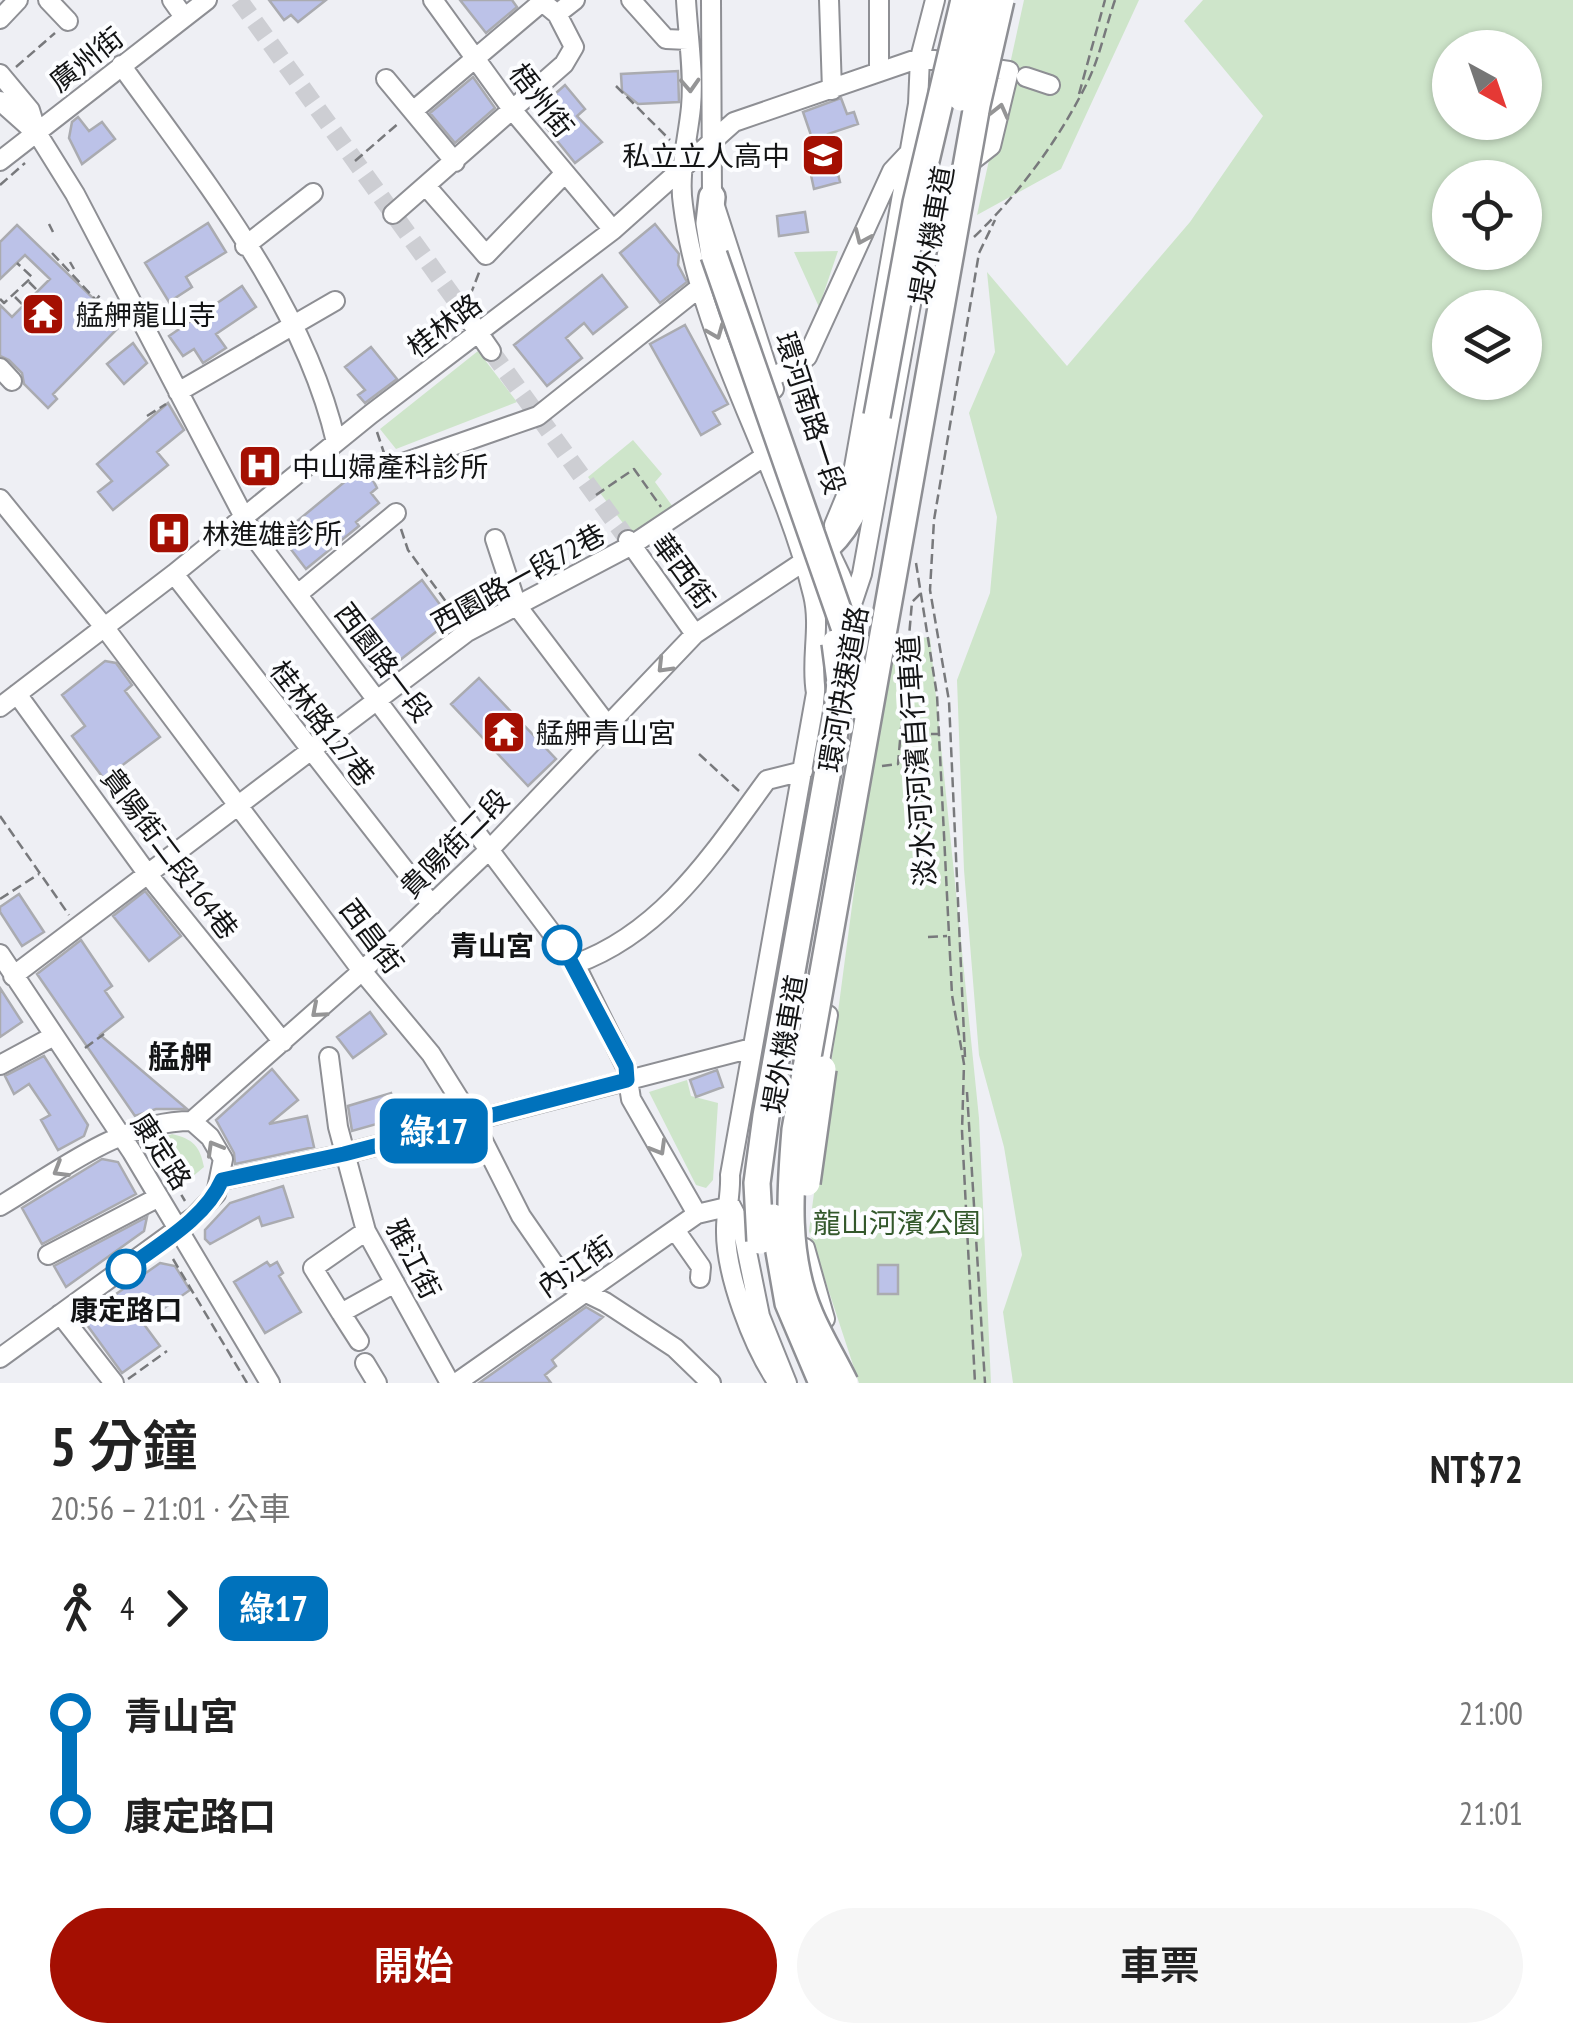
<!DOCTYPE html>
<html lang="zh-TW">
<meta charset="utf-8">
<style>
body{margin:0;font-family:"PT Sans Narrow","Noto Sans TC",sans-serif;background:#f6f6f6;color:#222;height:100vh;display:flex;flex-direction:column;font-size:38px;white-space:nowrap}
*{box-sizing:border-box;margin:0}
p{font-size:32px;color:#767676}
.icon{flex:none;width:55px;height:55px;fill:none;stroke:currentColor;stroke-width:2;stroke-linecap:round;stroke-linejoin:round}
.map{position:relative;height:1383px;overflow:hidden}
.side{display:flex;flex-direction:column;background:#fff;flex:1}
.side>*{flex:none}
.badge{padding:0 20px;border-radius:15px;font-size:35px;line-height:65px}
.needle{width:65px;rotate:140deg}
.fabs{position:absolute;left:1432px;top:30px;display:grid;gap:20px}
.fabs a{display:grid;place-items:center;width:110px;height:110px;border-radius:50%;background:#fff;box-shadow:0 2px 8px #0004;font-size:50px}
.map>.badge{position:absolute;translate:-50% -50%;box-shadow:0 0 0 5px #fff}
.legs{display:flex;align-items:center;gap:15px;height:110px;padding:0 50px;font-size:32px}
.legs p{margin-inline-start:auto}
.headline{display:flex;align-items:center;justify-content:space-between;height:170px;padding:0 50px}
h1{font-size:55px;font-weight:600;line-height:75px}
.button{display:flex;gap:20px;margin-top:auto;padding:20px 50px}
.button a{flex:1;height:115px;border-radius:60px;background:#a40f02;color:#fff;font-size:40px;font-weight:600;line-height:115px;text-align:center}
.button a+a{background:#f6f6f6;color:#222}
ul{padding:0 50px;list-style:none}
li{display:flex;align-items:center;gap:35px;height:100px;font-size:38px}
li i{display:grid;place-items:center;width:15px;height:100%;margin:0 12px;background:currentColor}
li i::after{content:'';width:25px;height:25px;margin:-12px;border:8px solid;border-radius:50%;background:#fff}
li p{margin-inline-start:auto}
li:first-child i{background:linear-gradient(#0000 50%,currentColor 0)}
li:last-child i{background:linear-gradient(currentColor 50%,#0000 0)}
.map>svg:first-child{display:block}
</style>
<div class="map">
<svg width="1573" height="1383" viewBox="0 0 1573 1383">
<rect width="100%" height="100%" fill="#eeeff4"/>
<path fill="#cee5ca" fill-rule="evenodd" d="M1024,0H1139L1061,169L977,215Z
M1203,0H1573V1383H1013L1003,1312L1022,1255L1004,1147L979,1055L964,870L957,680L990,593L997,517L969,413L995,352L987,272L1067,366L1190,222L1263,116L1184,21ZM1450,48H1525V122H1450ZM1450,178H1525V252H1450ZM1450,308H1525V382H1450Z
M838,251L819,307L794,252Z
M478,351L517,402L396,449L380,429Z
M633,440L662,474L655,482L673,507L635,539L588,477Z
M888,634L930,638L979,1118L991,1383H859L809,1231Z
M687,1080L691,1096L718,1103L713,1180L706,1188L696,1185L649,1092Z
M172,1134C193,1139 200,1146 204,1167L180,1187L153,1142Z"/>
<path fill="#bcc2e8" stroke="#aaabb0" stroke-width="2.5" d="M269,0H326L298,22L291,15L284,20Z
M460,0H512L517,7L486,33Z
M678,71L679,102L638,104L622,91L621,74Z
M473,77L495,108L455,143L430,113Z
M565,85L585,109L577,116L602,142L575,163L537,116L539,108Z
M841,98L847,114L854,112L858,124L828,134L840,182L814,189L804,143L813,141L803,112Z
M78,117L89,131L102,122L115,139L82,164L69,138L72,122Z
M805,212L808,232L779,236L777,216Z
M208,223L226,252L186,277L192,287L169,302L145,263Z
M655,224L679,254L678,265L687,282L660,303L620,253Z
M17,225L121,325L53,394L57,399L48,408L24,384L22,373L9,360L0,356V305L12,317L50,279L25,255L0,279V242Z
M602,275L627,307L593,334L584,323L566,338L582,358L547,386L514,345Z
M242,286L256,307L216,334L226,348L203,363L194,349L183,356L169,336Z
M685,325L728,404L713,412L720,424L701,435L650,344Z
M133,343L147,363L124,384L107,364Z
M371,347L397,379L365,403L358,395L365,390L345,367Z
M168,403L184,430L157,452L168,465L113,510L98,492L112,481L97,464Z
M365,465L377,488L371,493L379,503L356,522L359,526L306,569L283,539L284,532Z
M422,580L455,625L441,636L437,631L395,664L398,668L382,681L349,637Z
M105,661L116,663L132,685L125,691L160,737L104,779L72,736L85,726L62,695Z
M479,678L556,759L528,786L451,704Z
M145,891L181,936L149,961L113,916Z
M19,894L44,932L22,946L0,912V907Z
M81,940L112,986L105,991L123,1017L100,1035L187,1109H156L135,1116L37,974Z
M0,988L22,1022L0,1037Z
M370,1012L386,1034L353,1058L337,1037Z
M44,1056L88,1125L84,1136L58,1150L41,1120L50,1115L29,1084L14,1094L5,1076Z
M272,1069L298,1100L269,1124L307,1116L314,1147L235,1164L234,1153L216,1120Z
M717,1070L723,1087L696,1097L690,1080Z
M391,1093L398,1118L352,1131L348,1106Z
M102,1159L118,1162L136,1194L42,1244L22,1208Z
M283,1186L293,1217L262,1226L259,1217L210,1244L205,1239V1230L230,1203Z
M147,1217L144,1231L66,1287L54,1266Z
M267,1262L270,1266L277,1262L283,1273L279,1276L301,1312L265,1333L234,1282Z
M160,1263L175,1266L190,1290L143,1323L160,1346L122,1373L82,1318Z
M878,1265H898V1294H878Z
M586,1307L603,1317L552,1360L556,1366L545,1375L551,1383H479Z"/>
<g fill="none" stroke-linecap="round" stroke-linejoin="round">
<path stroke="#cdced3" stroke-width="18" stroke-dasharray="18 9" stroke-linecap="butt" d="M239,0L464,312
M491,351L628,540"/>
<g stroke="#8e8f94" stroke-width="22">
<path id="minor" d="M48,0L68,21
M172,0L184,17
M433,0L514,112L613,230
M631,0L666,39L688,40
M686,0C688,35 694,72 691,107C688,139 678,173 683,205C700,342 781,462 813,595C821,628 810,660 816,693L730,1175C731,1194 726,1211 726,1229C725,1274 753,1347 778,1383
M711,0L712,197L774,389
M829,0L832,90
M557,14L575,0
M0,19L18,0
M121,65C203,179 304,303 336,442
M879,72V0
M0,74L30,110L37,133L75,194L255,538L575,964L626,1067L631,1099L697,1214
M1026,77L1050,85
M386,79L455,162
M0,101L36,133
M413,111L542,2
M0,161L207,0
M426,186L486,255L565,173
M393,214L564,64L574,47L557,14L540,0
M245,246L313,193
M464,312L491,351
M0,368L12,381
M770,379L807,357L892,171L907,155
M178,392L335,301
M389,468L538,416L699,288
M0,499L105,628L362,971L431,1054L473,1121L521,1216L568,1284L605,1302L675,1348L711,1383
M834,525L851,484L918,104L920,58L935,0
M824,537C836,575 857,587 844,629
M495,539L517,606L608,726
M628,540L695,634
M174,574L432,905
M298,594L396,513
M852,604L862,574L933,183
M17,694L149,876L283,1042
M0,707L174,574L371,414L613,230L734,122L920,58L1009,71L991,146L973,160
M0,954L132,1152L270,1383
M575,964C664,932 714,852 767,780L803,771
M13,976L467,632L632,545L765,456
M329,1057L338,1127L366,1231L450,1383
M0,1065L52,1037
M817,1078L828,1015
M222,1180L344,1154L752,1048
M0,1206C61,1170 120,1121 192,1121L362,971L491,848L695,634L824,548
M731,1206L742,1227L760,1316L787,1383
M675,1230L701,1267L700,1278
M805,1248L825,1319
M48,1255L159,1197
M341,1313L313,1268L366,1231
M60,1314L114,1383
M359,1341L341,1313L395,1283
M0,1358L194,1217L216,1194L223,1159L210,1137L192,1121
M365,1363L377,1383
M456,1383L697,1214L731,1206"/>
</g>
<g stroke="#8e8f94" stroke-width="30">
<path id="highway" d="M712,197L709,223L714,255
M827,547C864,513 868,464 877,416"/>
</g>
<path stroke="#78797c" stroke-width="2.5" stroke-dasharray="10 5" stroke-linecap="butt" d="M16,67L55,33
M616,86L670,140
M1079,94L1105,0
M355,161L400,122
M0,185L25,163
M49,224L53,232
M974,237C1020,193 1060,138 1088,81C1100,56 1106,26 1115,0
M52,253L96,300L100,295
M70,262L74,269
M29,282L38,291
M470,296L480,270
M15,297L24,306
M0,299L4,303L32,277L17,263
M147,416L166,404
M377,432L384,453
M596,495L634,469L661,507
M401,529L408,550L458,618
M916,563L937,695L952,995L964,1064L962,1131L975,1383
M901,734H938
M699,754L739,791
M882,766L898,764L912,602L920,594
M0,816L69,915
M0,899L39,874
M928,937L947,936
M85,1048L104,1034
M965,1057L949,701L930,590L934,520L979,253L995,220
M967,1092L985,1383
M151,1143L185,1201
M173,1259L247,1383
M128,1379L167,1351"/>
<use href="#minor" stroke="#fff" stroke-width="18"/>
<use href="#highway" stroke="#fff" stroke-width="25"/>
<g stroke="#8e8f94" stroke-width="30" stroke-linecap="butt">
<path id="highway-bridge" d="M961,98L982,0
M714,255L844,627L862,708
M877,416L916,203L964,0
M807,1183L823,1069
M773,1217L788,1303L822,1383
M760,1241L757,1183L766,1116L836,726L840,682L835,643
M845,1383C834,1360 820,1338 810,1314C785,1256 790,1191 795,1130L977,105L1001,0"/>
</g>
<use href="#highway-bridge" stroke="#fff" stroke-width="25"/>
</g>
<defs><path id="oneway-chevron" d="M-2-3.5L2.5 0L-2 3.5" fill="none" stroke-width="1.6" stroke-linecap="round" stroke-linejoin="round" transform="scale(2.5)"/></defs>
<g stroke="#959596">
<use href="#oneway-chevron" transform="translate(690 85) rotate(87)"/>
<use href="#oneway-chevron" transform="translate(1000 111) rotate(-76)"/>
<use href="#oneway-chevron" transform="translate(862 237) rotate(114)"/>
<use href="#oneway-chevron" transform="translate(716 332) rotate(68)"/>
<use href="#oneway-chevron" transform="translate(664 666) rotate(134)"/>
<use href="#oneway-chevron" transform="translate(318 1011) rotate(139)"/>
<use href="#oneway-chevron" transform="translate(214 1148) rotate(-120)"/>
<use href="#oneway-chevron" transform="translate(659 1148) rotate(60)"/>
<use href="#oneway-chevron" transform="translate(60 1170) rotate(149)"/>
</g>
<g fill="none" stroke-linecap="round" stroke-linejoin="round">
<g stroke="#fff" stroke-width="22">
<path id="line-1" d="M126,1269C159,1244 205,1219 222,1180L344,1154L627,1080L626,1066L562,945"/>
</g>
<use href="#line-1" stroke="#0072bc" stroke-width="15"/>
</g>
<defs>
<g id="school-square" transform="scale(2.25)"><rect x="-9" y="-9" width="18" height="18" rx="4" fill="#a40f02" stroke="#fcfdff"/><path d="M0-5L7-2L0 1L-7-2ZM-4 1L0 2.5L4 1V4Q0 6-4 4Z" fill="#fff"/></g>
<g id="temple-square" transform="scale(2.25)"><rect x="-9" y="-9" width="18" height="18" rx="4" fill="#a40f02" stroke="#fcfdff"/><path d="M0-6L5-2H3V0L6.5 2.5H4V6H1.5V3h-3V6H-4V2.5H-6.5L-3 0V-2H-5Z" fill="#fff"/></g>
<g id="hospital-square" transform="scale(2.25)"><rect x="-9" y="-9" width="18" height="18" rx="4" fill="#a40f02" stroke="#fcfdff"/><path d="M-5-5h3v3.5h4V-5h3V5h-3V1.5h-4V5h-3Z" fill="#fff"/></g>
</defs>
<g fill-rule="evenodd">
<use href="#school-square" x="823" y="155"/>
<use href="#temple-square" x="43" y="314"/>
<use href="#hospital-square" x="260" y="466"/>
<use href="#hospital-square" x="169" y="533"/>
<use href="#temple-square" x="504" y="732"/>
</g>
<g fill="#fff" stroke="#0072bc" stroke-width="5">
<circle cx="562" cy="945" r="18"/>
<circle cx="126" cy="1269" r="18"/>
</g>
<g text-anchor="middle" dominant-baseline="central" stroke-width="8" stroke-linejoin="round" paint-order="stroke">
<g font-size="28" fill="#131415" stroke="#fcfdff">
<text transform="translate(86 59) rotate(-38)">廣州街</text>
<text transform="translate(542 100) rotate(52)">梧州街</text>
<text transform="translate(931 235) rotate(-80)">堤外機車道</text>
<text transform="translate(444 325) rotate(-37)">桂林路</text>
<text transform="translate(811 413) rotate(72)">環河南路一段</text>
<text transform="translate(684 571) rotate(54)">華西街</text>
<text transform="translate(518 578) rotate(-29)">西園路一段72巷</text>
<text transform="translate(384 662) rotate(53)">西園路一段</text>
<text transform="translate(843 689) rotate(-80)">環河快速道路</text>
<text transform="translate(323 723) rotate(52)">桂林路127巷</text>
<text transform="translate(916 761) rotate(-94)">淡水河河濱自行車道</text>
<text transform="translate(454 843) rotate(-45)">貴陽街二段</text>
<text transform="translate(170 853) rotate(53)">貴陽街二段164巷</text>
<text transform="translate(372 936) rotate(53)">西昌街</text>
<text transform="translate(784 1044) rotate(-80)">堤外機車道</text>
<text transform="translate(162 1151) rotate(57)">康定路</text>
<text transform="translate(414 1259) rotate(63)">雅江街</text>
<text transform="translate(575 1266) rotate(-34)">內江街</text>
</g>
<g font-size="28" fill="#131415" stroke="#fcfdff" text-anchor="start">
<text x="790" y="155" text-anchor="end">私立立人高中</text>
<text x="76" y="314">艋舺龍山寺</text>
<text x="292" y="466">中山婦產科診所</text>
<text x="202" y="533">林進雄診所</text>
<text x="536" y="732">艋舺青山宮</text>
</g>
<g font-size="28" font-weight="bold" fill="#131415" stroke="#fcfdff" text-anchor="end">
<text x="534" y="945">青山宮</text>
<text x="126" y="1309" text-anchor="middle">康定路口</text>
</g>
<g font-size="28" fill="#33582b" stroke="#fcfdff">
<text x="897" y="1222">龍山河濱公園</text>
</g>
<g font-size="32" font-weight="bold" fill="#131415" stroke="#fcfdff">
<text x="180" y="1056">艋舺</text>
</g>
</g>
</svg>
<div class="fabs">
<a><svg class="needle" viewBox="-14 -14 28 28"><path d="M0-13l5 13h-10z" fill="#e53935"/><path d="M0 13l5-13h-10z" fill="#767676"/></svg></a>
<a><svg class="icon" aria-label="locate" viewBox="0 0 24 24"><circle cx="12" cy="12" r="6"/><path d="M12 2v4M12 18v4M2 12h4M18 12h4"/></svg></a>
<a><svg class="icon" aria-label="layers" viewBox="0 0 24 24"><path d="M12 4l9 5-9 5-9-5zM3 14l9 5 9-5"/></svg></a>
</div>
<b class="badge" style="left:434px;top:1131px;background:#0072bc;color:#fff">綠17</b>
</div>
<section class="side">
<div class="headline"><div><h1>5 分鐘</h1><p>20:56 – 21:01 · 公車</p></div><b>NT$72</b></div>
<div class="legs"><svg class="icon" aria-label="walk" viewBox="0 0 24 24"><circle cx="13" cy="4" r="2"/><path d="M13 8l-2 6 4 7M11 14l-3 7M7 12l3-4h3l4 4"/></svg>4<svg class="icon" aria-label="forward" viewBox="0 0 24 24"><path d="M9 5l7 7-7 7"/></svg><b class="badge" style="background:#0072bc;color:#fff">綠17</b></div>
<ul>
<li><i style="color:#0072bc"></i><b>青山宮</b><p>21:00</p></li>
<li><i style="color:#0072bc"></i><b>康定路口</b><p>21:01</p></li>
</ul>
<div class="button"><a>開始</a><a>車票</a></div>
</section>
